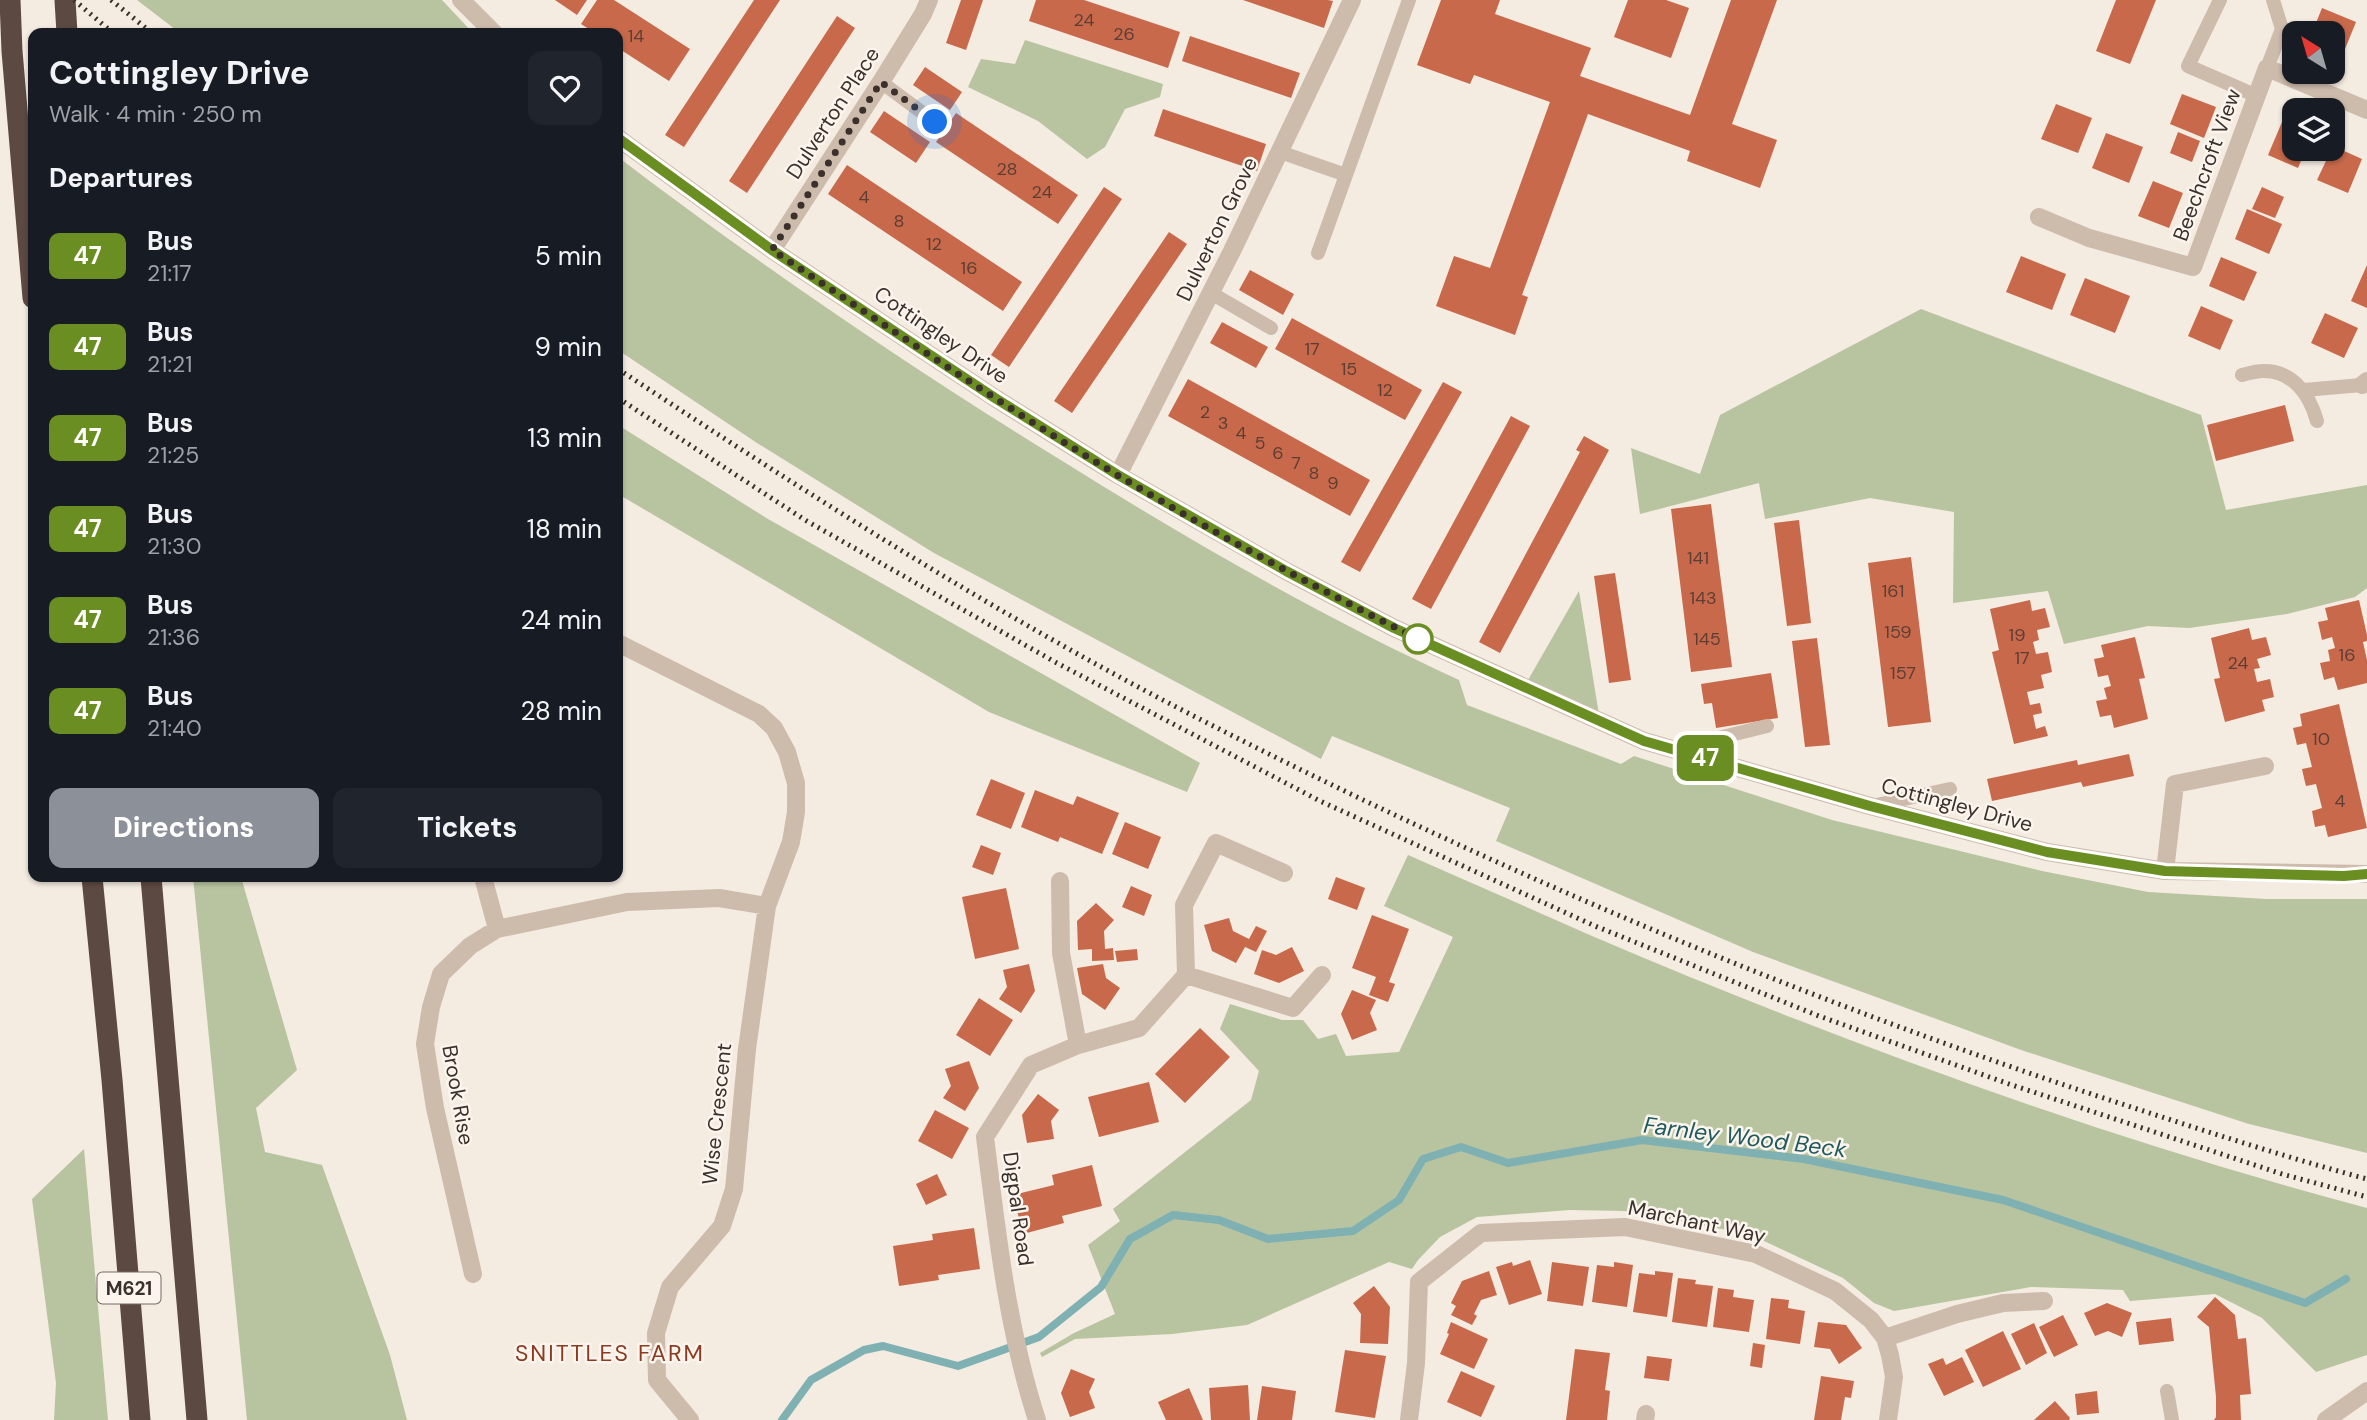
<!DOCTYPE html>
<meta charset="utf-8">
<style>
body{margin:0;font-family:"DM Sans",sans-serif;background:#20242c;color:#f1f3f6;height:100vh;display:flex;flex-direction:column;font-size:26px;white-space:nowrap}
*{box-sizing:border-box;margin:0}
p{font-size:23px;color:#9ea1a6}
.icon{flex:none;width:38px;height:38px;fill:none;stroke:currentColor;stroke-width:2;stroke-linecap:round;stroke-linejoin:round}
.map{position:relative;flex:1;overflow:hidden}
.side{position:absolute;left:28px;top:28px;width:595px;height:854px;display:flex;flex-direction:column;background:#171b24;border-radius:14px;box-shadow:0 2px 5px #0004}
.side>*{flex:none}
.badge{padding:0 14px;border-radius:10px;font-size:24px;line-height:46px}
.needle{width:46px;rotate:323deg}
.controls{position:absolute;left:2282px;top:21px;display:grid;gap:14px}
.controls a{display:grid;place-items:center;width:63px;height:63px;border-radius:14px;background:#171b24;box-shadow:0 2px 5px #0004;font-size:35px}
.you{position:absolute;width:35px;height:35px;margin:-18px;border:5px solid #fff;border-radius:50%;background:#1a73e8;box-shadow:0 0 0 10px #1a73e833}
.map>.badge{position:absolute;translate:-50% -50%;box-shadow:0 0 0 4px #fff}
h2{padding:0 21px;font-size:26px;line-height:63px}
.round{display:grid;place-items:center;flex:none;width:74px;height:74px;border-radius:14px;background:#20242c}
.summary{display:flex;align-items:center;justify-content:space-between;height:119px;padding:0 21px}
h1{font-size:33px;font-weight:700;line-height:52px}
.action{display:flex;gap:14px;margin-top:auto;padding:14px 21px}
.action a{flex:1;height:80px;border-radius:14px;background:#8c9099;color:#fff;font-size:28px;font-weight:700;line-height:80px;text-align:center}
.action a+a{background:#20242c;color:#f1f3f6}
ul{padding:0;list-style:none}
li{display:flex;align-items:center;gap:21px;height:91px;padding:0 21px}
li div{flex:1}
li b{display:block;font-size:26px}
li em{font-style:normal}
li .badge{min-width:77px;font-weight:700;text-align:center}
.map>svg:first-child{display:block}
</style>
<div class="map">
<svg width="2367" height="1420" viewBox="0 0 2367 1420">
<rect width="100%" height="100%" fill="#f4ebe1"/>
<path fill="#b8c4a0" d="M137,0H442L473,33H180Z
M1025,40L1163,84L1160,97L1125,109L1105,147L1087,159L1038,121L968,87L981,59L1015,64Z
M618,157C761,266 911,368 1064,462C1192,542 1322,617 1459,680L1467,705L1621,764L1634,756L1832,820L2042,871L2148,892L2266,899H2367V1153L2249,1124L2024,1051L1753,952L1496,841L1510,808L1332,736L1321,759L934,553L757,443L618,350Z
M1921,309L2201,415L2226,510L2367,485V588L2355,597L2287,614L2189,628L2148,626L2064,644L2048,591L1953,603L1954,512L1870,498L1765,519L1759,483L1640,514L1631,448L1700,474L1720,415Z
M618,425L768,519L1200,763L1187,792L989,712L618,494Z
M1579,591L1600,721L1524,687Z
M1408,855C1470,882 1531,909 1592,936C1843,1043 2104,1138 2367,1208V1355L2316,1372L2262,1318L2215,1294L2130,1301L2123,1290L2031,1287L1894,1311L1874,1303L1843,1278L1749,1234L1624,1211L1570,1210L1477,1217L1440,1237L1418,1260L1412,1269L1389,1262L1247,1325L1172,1334L1075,1339L1042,1357L1040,1353L1074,1333L1115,1314L1088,1245L1120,1221L1113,1209L1251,1100L1259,1071L1220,1029L1230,1004L1282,1020H1303L1318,1039L1336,1034L1346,1056L1399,1052L1453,937L1384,906Z
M193,877H241L297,1070L256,1108L265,1152L322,1165L390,1355L407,1420H247Z
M84,1149L108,1420H54L56,1383L32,1199Z"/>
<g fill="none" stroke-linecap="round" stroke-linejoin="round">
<path stroke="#7fb0b2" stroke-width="8" d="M782,1420L811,1380L864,1350L883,1346L958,1366L1039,1337L1101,1287L1130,1239L1173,1215L1219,1220L1268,1239L1353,1231L1399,1200L1423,1159L1461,1147L1508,1163L1642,1140L1804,1159L2003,1200L2305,1303L2346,1279"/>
</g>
<path fill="#c8694b" d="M555,0H587L577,15Z
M597,0H614L690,49L669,81L618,48V33H595L581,24Z
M754,0H780L684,147L665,135Z
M961,0H983L966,50L946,43Z
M1036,0H1084L1180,32L1168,68L1029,21Z
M1243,0H1328L1333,1L1324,28Z
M1441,0H1500L1495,14L1591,48L1580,76L1690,115L1731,0H1777L1732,124L1777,140L1760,188L1687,161L1690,151L1588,114L1522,295L1528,297L1515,335L1436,306L1454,256L1490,268L1550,102L1474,75L1470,84L1417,65Z
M1628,0H1666L1689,8L1671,58L1614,37Z
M2116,0H2156L2130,64L2096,51Z
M2322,8L2356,22L2343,54L2333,49V33H2312Z
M837,16L855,28L747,193L729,181Z
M1190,36L1300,73L1291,98L1182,61Z
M925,67L962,92L950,110L913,85Z
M2182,94L2216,107L2204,138L2170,124Z
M2056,104L2092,118L2078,153L2041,139Z
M1163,109L1266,144L1257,171L1154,136Z
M884,111L930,142L916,163L870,132Z
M956,113L1078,195L1058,224L936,142Z
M2282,122L2294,127V149H2306L2298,168L2268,155Z
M2178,132L2200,141L2192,162L2170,153Z
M2106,133L2143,147L2129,183L2092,168Z
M2333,146L2362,159L2348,193L2317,180Z
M847,165L1022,282L1003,311L828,194Z
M2153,181L2183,193L2169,228L2138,216Z
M1104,187L1122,199L1009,367L991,355Z
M2262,187L2284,197L2275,218L2252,209Z
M2247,209L2282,224L2269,254L2235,239Z
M1169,232L1187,244L1072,413L1054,401Z
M2021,256L2066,274L2052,310L2006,292Z
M2221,257L2257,272L2244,301L2209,286Z
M2367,265V308L2351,301Z
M1250,270L1294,294L1283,315L1239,290Z
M2085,278L2130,296L2115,333L2070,315Z
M2201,306L2233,320L2220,350L2188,336Z
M2325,313L2358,328L2344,358L2311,343Z
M1292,318L1422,390L1405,420L1275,349Z
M1222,322L1268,347L1256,368L1210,343Z
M1188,379L1370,480L1350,516L1168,416Z
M1443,382L1462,392L1360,572L1341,562Z
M2285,405L2294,441L2216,461L2207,425Z
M1511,416L1530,426L1431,609L1412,599Z
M1584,436L1609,450L1500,653L1479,642L1580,452L1576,450Z
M1711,504L1732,667L1691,672L1671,509Z
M1799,520L1811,623L1787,626L1774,523Z
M1911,557L1931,722L1888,727L1868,563Z
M1615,573L1631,680L1609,683L1594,576Z
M2030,600L2032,611L2045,608L2050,627L2037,630L2039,640L2033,642L2036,654L2048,652L2052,672L2041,675L2044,688L2027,692L2030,705L2040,703L2042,713L2033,715L2036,729L2045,726L2048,736L2014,744L1992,652L1999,650L1990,609Z
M2359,600L2367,635V641L2363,642L2367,660V683L2338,690L2334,677L2324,680L2320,663L2330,661L2328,650L2335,648L2332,637L2322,640L2318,622L2328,620L2325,608Z
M2249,628L2252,640L2266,637L2271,655L2257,659L2260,668L2254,669L2257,682L2270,679L2274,697L2262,700L2265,711L2225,722L2214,679L2220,678L2211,638Z
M2135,637L2145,678L2139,679L2148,719L2114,728L2111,715L2100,717L2096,701L2107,699L2104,688L2111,686L2108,675L2098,677L2094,659L2104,657L2101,645Z
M1817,638L1830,745L1805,747L1792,641Z
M1771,673L1778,718L1716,728L1712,703L1704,704L1701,684Z
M2339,704L2367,828L2328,837L2325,825L2315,827L2312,811L2322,808L2316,784L2306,786L2304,778L2302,769L2312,767L2306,743L2297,745L2293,728L2302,726L2300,714Z
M2129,754L2134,776L2083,787L2081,782L1992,801L1987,779L2077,760L2078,765Z
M991,779L1025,793L1011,829L976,815Z
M1035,790L1073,805L1077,796L1119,813L1102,854L1060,837L1058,842L1021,827Z
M1125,822L1161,837L1148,869L1112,854Z
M981,845L1001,853L993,875L972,867Z
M1336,877L1365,888L1357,910L1328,899Z
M1131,886L1152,895L1144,916L1122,907Z
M1006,888L1019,949L975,959L962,897Z
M1096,903L1114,920L1104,931L1105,949L1113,948L1114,960L1092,961V949L1078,950L1077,921Z
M1372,915L1409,929L1389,982L1395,984L1388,1002L1369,995L1376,977L1352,968Z
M1229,918L1233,931L1249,939L1256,926L1267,931L1256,952L1245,947L1236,963L1212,951L1204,925Z
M1292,947L1304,971L1279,983L1254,974L1262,950L1276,955Z
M1137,949L1138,960L1117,962L1115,951Z
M1029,964L1035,991L1021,1013L999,999L1007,987L1003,970Z
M1103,964L1106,978L1120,988L1105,1010L1082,994L1077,968Z
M1352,990L1376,1000L1370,1013L1377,1030L1352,1040L1341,1014Z
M979,998L1013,1020L990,1056L956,1035Z
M1200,1028L1230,1057L1185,1103L1155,1074Z
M969,1061L979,1088L965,1111L943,1098L951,1086L945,1069Z
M1149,1082L1159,1122L1099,1137L1088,1097Z
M1038,1094L1059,1110L1051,1121L1054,1139L1027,1143L1022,1115Z
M935,1110L969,1128L952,1159L918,1141Z
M1092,1165L1102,1206L1062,1216L1064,1223L1023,1234L1013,1195L1054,1185L1052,1175Z
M937,1174L947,1195L926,1205L916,1184Z
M974,1228L980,1269L938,1275L939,1280L899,1286L893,1246L933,1240L932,1234Z
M1530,1260L1542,1294L1509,1305L1496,1267L1512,1262L1513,1266Z
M1552,1262L1589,1267L1583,1306L1547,1301Z
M1614,1262L1633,1265L1627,1307L1592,1302L1597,1265L1614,1267Z
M1489,1271L1497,1295L1481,1300L1474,1314L1477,1316L1472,1325L1451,1315L1456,1306L1451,1303L1462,1281Z
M1655,1271L1673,1273L1667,1317L1633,1312L1639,1273L1655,1275Z
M1678,1278L1696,1280L1695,1284L1713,1286L1707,1327L1672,1322Z
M1374,1286L1390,1307L1388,1344L1360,1343L1361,1314L1353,1303Z
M1718,1288L1734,1290L1733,1297L1754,1300L1749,1332L1713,1327Z
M2215,1297L2235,1315L2238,1339L2246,1338L2251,1394L2240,1395L2241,1420H2214L2216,1417V1397L2209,1327L2197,1317Z
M1771,1298L1789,1300L1788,1308L1805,1311L1800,1344L1766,1339Z
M2107,1303L2132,1313L2122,1337L2108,1331L2095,1336L2084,1313Z
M2063,1315L2078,1345L2054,1357L2039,1327Z
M2171,1318L2174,1341L2139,1345L2136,1322Z
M1451,1322L1488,1339L1474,1369L1440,1354L1449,1334L1447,1333Z
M1818,1322L1846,1325L1862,1348L1839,1364L1830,1349L1814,1347Z
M2034,1323L2047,1353L2026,1365L2011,1334Z
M2003,1331L2021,1369L1983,1387L1965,1350Z
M1753,1343L1765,1345L1762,1368L1750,1366Z
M1575,1349L1610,1353L1605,1390L1610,1391L1607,1420H1566Z
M1345,1350L1386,1356L1375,1418L1335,1412Z
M1647,1356L1672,1359L1669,1381L1644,1378Z
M1962,1357L1974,1382L1944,1396L1928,1364L1943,1358L1946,1365Z
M1071,1369L1095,1379L1089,1392L1095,1408L1070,1417L1061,1393Z
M1461,1371L1495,1386L1481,1417L1447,1402Z
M1821,1376L1854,1381L1851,1398L1845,1397L1841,1420H1814Z
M1248,1385L1250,1420H1211L1209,1388Z
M1262,1386L1296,1391L1292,1420H1257Z
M1189,1388L1203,1420H1166L1158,1402Z
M2097,1391L2099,1413L2077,1415L2075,1394Z
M2055,1401L2070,1418L2069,1420H2034Z"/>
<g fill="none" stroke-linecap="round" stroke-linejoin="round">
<path stroke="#cdbbac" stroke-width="14" d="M2220,0L2188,66L2257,96
M2267,68L2282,29L2273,0
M881,82L935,122
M1280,152L1346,175L1409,0
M1318,253L1346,175
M1211,293L1271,328
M2242,375C2249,373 2257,371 2264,371C2294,371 2310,396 2317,421
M2304,390L2362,385
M1674,749L1767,726
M1872,806L1950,789
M2167,1391L2172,1420"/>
<path stroke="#cdbbac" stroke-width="18" d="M461,0L494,33
M618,138L772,250L995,398L1118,475L1286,571L1394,628L1644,741L1870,806L2047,852L2165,871L2367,874
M2039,217L2089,238L2193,267L2267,68L2367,110
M772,250L881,82L923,14L929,0
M2362,385L2367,381
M1118,475L1232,251L1352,0
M618,643L759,714L774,728L787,752L796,783V812L791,842L767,906L747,1049L734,1189L722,1226L670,1287L656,1333L657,1380L690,1420
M2165,871L2175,784L2265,766
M483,877L497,929
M1186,975L1293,1008L1322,975
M1078,1045L1139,1028L1186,975L1184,905L1216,843L1284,873
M473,1274L435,1108L425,1044L431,1007L441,974L470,946L497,929L627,902L719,898L767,906
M1885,1338L1957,1314L2003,1303L2044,1301
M1037,1420C1007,1328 997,1232 985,1137L1031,1065L1078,1045L1061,953L1060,881
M1409,1420L1416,1363L1419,1282L1481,1233L1625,1227L1756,1254L1835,1291L1871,1320L1885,1338L1890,1355L1894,1377L1888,1420
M1645,1420L1646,1414
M2326,1420L2367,1391"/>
<path stroke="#5c4a42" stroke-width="21" d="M10,0L12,51L33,298
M65,0L67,33
M92,877L112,1080L140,1420
M151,877L197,1420"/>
<path stroke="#3b302b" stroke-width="5" stroke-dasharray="2 5" stroke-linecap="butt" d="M74,0L113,33
M111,0L152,33
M618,369C802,490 988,610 1184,711C1487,867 1801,1000 2125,1105C2205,1131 2285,1157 2367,1179
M618,398L805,520L1055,662L1320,801L1595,926L1819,1016L2009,1084L2282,1174L2367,1197"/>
</g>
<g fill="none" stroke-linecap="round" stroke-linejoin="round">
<g stroke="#fff" stroke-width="16">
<path id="line" d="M618,138L772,250L995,398L1118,475L1286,571L1394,628L1644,741L1870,806L2047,852L2165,871L2344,876L2367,874"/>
</g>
<use href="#line" stroke="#6b8e23" stroke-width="10"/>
<path stroke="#3b302b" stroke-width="7" stroke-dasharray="0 12.6" d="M935,122L881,82L772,250C887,326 1001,405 1119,476C1217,535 1317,588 1418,639"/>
</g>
<circle fill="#fff" stroke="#6b8e23" stroke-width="3.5" cx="1418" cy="639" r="14"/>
<g text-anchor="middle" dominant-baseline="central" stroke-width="5" stroke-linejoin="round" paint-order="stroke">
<g font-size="18" fill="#5e3e33">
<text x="1084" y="20">24</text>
<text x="1124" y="34">26</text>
<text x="636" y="36">14</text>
<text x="1007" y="169">28</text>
<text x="1042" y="192">24</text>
<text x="864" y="197">4</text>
<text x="899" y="221">8</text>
<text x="934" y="244">12</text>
<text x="969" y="268">16</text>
<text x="1312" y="349">17</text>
<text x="1349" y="369">15</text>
<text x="1385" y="390">12</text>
<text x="1205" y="412">2</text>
<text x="1223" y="423">3</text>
<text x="1241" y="433">4</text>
<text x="1260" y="443">5</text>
<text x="1278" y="453">6</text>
<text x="1296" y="463">7</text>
<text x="1314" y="473">8</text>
<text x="1333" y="483">9</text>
<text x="1698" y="558">141</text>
<text x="1893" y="591">161</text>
<text x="1703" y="598">143</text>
<text x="1898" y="632">159</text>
<text x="2017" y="635">19</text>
<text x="1707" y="639">145</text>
<text x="2347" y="655">16</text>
<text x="2022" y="658">17</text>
<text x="2238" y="663">24</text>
<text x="1903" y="673">157</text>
<text x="2321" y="739">10</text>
<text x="2340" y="801">4</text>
</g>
<rect fill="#fbf5ee" stroke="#756b66" stroke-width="2" x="97.5" y="1272.5" width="63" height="31" rx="5"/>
<g font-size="19" font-weight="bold" fill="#3b302b">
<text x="129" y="1288">M621</text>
</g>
<g font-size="21" fill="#3b302b" stroke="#fbf5ee">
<text transform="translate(833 113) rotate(-57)">Dulverton Place</text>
<text transform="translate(2207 165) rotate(-70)">Beechcroft View</text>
<text transform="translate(1217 229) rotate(-64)">Dulverton Grove</text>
<text transform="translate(941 335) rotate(34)">Cottingley Drive</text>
<text transform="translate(1957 805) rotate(15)">Cottingley Drive</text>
<text transform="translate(458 1095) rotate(80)">Brook Rise</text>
<text transform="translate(717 1114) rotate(-84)">Wise Crescent</text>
<text transform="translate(1018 1209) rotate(82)">Digpal Road</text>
<text transform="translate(1697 1222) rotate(12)">Marchant Way</text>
</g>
<g font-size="23" font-style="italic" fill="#1f5a5e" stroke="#fbf5ee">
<text transform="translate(1745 1137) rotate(7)">Farnley Wood Beck</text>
</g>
<g font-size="23" letter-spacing="2" fill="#8c3b22" stroke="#fbf5ee">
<text x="610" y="1353">SNITTLES FARM</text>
</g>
</g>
</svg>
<div class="controls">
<a><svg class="needle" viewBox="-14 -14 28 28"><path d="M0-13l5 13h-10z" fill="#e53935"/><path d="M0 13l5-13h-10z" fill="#9ea1a6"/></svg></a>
<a><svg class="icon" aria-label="layers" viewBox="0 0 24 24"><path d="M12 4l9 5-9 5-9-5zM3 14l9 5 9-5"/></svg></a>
</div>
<div class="you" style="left:935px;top:122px"></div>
<b class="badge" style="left:1705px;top:758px;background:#6b8e23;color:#fff">47</b>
<section class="side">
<div class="summary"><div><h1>Cottingley Drive</h1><p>Walk · 4 min · 250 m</p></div><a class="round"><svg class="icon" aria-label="heart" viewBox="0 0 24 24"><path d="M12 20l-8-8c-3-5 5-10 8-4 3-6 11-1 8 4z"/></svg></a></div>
<h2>Departures</h2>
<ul>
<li><span class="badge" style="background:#6b8e23;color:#fff">47</span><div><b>Bus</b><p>21:17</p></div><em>5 min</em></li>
<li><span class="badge" style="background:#6b8e23;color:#fff">47</span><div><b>Bus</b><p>21:21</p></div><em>9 min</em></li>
<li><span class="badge" style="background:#6b8e23;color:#fff">47</span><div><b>Bus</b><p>21:25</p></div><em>13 min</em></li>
<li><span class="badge" style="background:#6b8e23;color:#fff">47</span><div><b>Bus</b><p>21:30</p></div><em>18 min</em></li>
<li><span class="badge" style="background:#6b8e23;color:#fff">47</span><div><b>Bus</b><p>21:36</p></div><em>24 min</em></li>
<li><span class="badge" style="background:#6b8e23;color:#fff">47</span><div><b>Bus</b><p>21:40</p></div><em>28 min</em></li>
</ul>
<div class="action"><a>Directions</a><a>Tickets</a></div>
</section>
</div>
